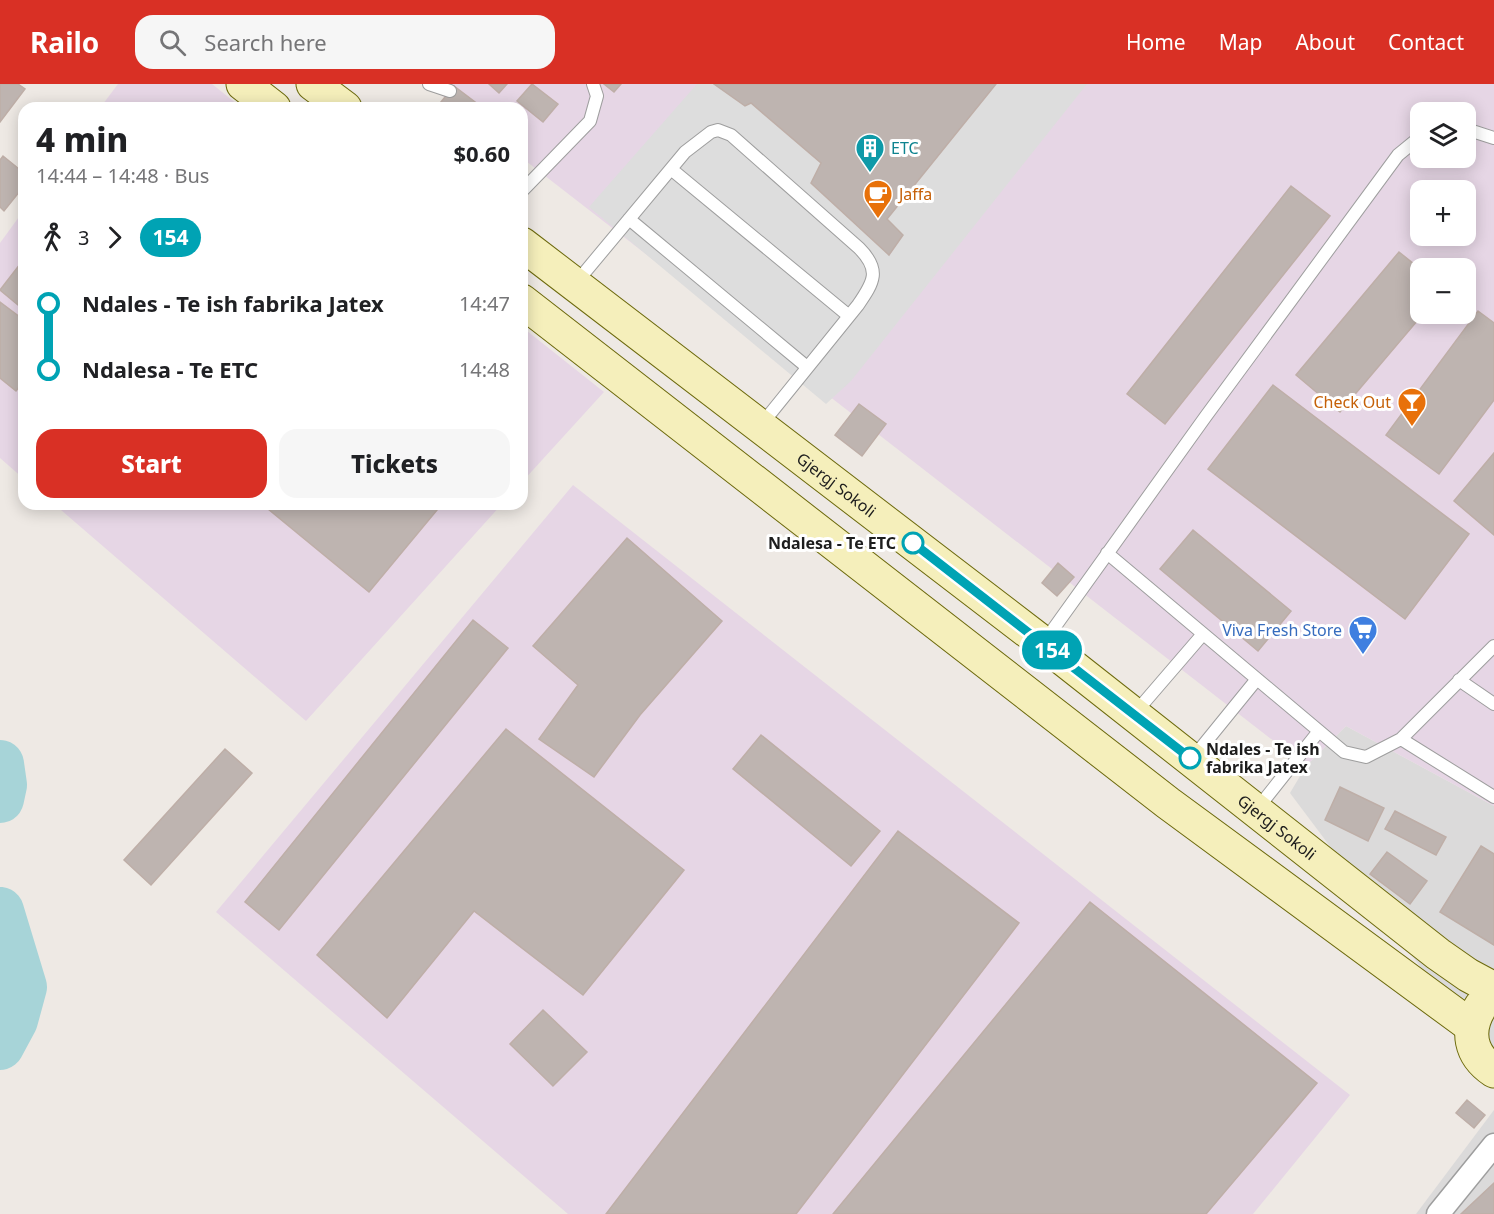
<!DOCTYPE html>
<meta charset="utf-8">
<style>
body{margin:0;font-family:"Noto Sans",sans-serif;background:#f6f6f6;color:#202124;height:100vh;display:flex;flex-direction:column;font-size:22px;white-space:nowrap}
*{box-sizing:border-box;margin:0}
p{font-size:20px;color:#757577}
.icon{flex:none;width:33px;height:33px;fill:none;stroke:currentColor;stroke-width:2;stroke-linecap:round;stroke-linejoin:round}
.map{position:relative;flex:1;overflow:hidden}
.sheet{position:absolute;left:18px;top:18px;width:510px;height:408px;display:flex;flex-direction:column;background:#fff;border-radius:18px;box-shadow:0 3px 15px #0003}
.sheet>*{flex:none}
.badge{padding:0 12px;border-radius:20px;font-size:21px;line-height:39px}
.tools{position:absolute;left:1410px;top:18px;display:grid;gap:12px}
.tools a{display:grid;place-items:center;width:66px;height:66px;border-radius:12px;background:#fff;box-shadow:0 3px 15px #0003;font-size:30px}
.map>.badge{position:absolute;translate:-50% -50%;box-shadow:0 0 0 3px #fff}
.legs{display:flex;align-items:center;gap:9px;height:66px;padding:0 18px;font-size:20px}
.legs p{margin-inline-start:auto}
.headline{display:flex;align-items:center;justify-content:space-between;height:102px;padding:0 18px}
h1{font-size:33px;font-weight:800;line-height:45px}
.primary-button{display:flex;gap:12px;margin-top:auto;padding:12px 18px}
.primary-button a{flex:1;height:69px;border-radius:18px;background:#d93025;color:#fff;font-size:24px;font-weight:800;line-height:69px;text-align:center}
.primary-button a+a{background:#f6f6f6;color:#202124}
ul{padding:0 18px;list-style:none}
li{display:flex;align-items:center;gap:21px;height:66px;font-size:22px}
li i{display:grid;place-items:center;width:9px;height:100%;margin:0 8px;background:currentColor}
li i::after{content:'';width:15px;height:15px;margin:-8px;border:4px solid;border-radius:50%;background:#fff}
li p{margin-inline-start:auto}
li:first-child i{background:linear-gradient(#0000 50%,currentColor 0)}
li:last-child i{background:linear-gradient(currentColor 50%,#0000 0)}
header{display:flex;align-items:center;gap:36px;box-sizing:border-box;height:84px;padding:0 30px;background:#d93025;color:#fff}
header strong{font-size:28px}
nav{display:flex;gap:33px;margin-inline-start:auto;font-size:21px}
.search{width:420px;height:54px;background:#f6f6f6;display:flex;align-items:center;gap:15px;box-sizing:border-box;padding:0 21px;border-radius:18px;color:#757577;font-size:22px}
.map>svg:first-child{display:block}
</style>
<header>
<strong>Railo</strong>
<div class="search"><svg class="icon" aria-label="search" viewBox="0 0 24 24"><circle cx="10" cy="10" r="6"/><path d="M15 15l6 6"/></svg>Search here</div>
<nav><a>Home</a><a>Map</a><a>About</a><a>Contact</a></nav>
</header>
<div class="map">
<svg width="1494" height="1130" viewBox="0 0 1494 1130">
<rect width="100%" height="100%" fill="#eee9e4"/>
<path fill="#dbdada" d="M1346,642L1494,722V981L1290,709L1306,682Z
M1494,1026V1130H1416Z"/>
<path fill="#e6d6e5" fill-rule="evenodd" d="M118,0H212L242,24H100Z
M427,0H1494V722L1346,642L1306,682L522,74V24H458ZM1420,28H1466V74H1420ZM1420,106H1466V152H1420ZM1420,184H1466V230H1420Z
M24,126V395L0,374V159Z
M522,243L604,308L522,398Z
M573,401L1350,1011L1253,1130H568L216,828Z
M54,420H502L306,637Z"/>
<path fill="#ddd" d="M697,0H714L745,22L751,19L821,79L812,99L890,171L903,151L887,135L996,0H1087L851,297L826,320L589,123Z"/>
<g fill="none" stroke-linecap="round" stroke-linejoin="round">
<path stroke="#a7d4d8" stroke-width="48" d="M0,680L3,701L0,715
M0,827L23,903L14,936L0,962"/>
</g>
<path fill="#beb4b0" stroke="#beaea7" stroke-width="1.5" d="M0,0H18L25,5L0,38Z
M489,0H507L499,9Z
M532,0L558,20L543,38L517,17Z
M604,0H621L614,8Z
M714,0H996L887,135L903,151L889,171L811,99L821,79L751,19L745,22Z
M454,2L483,24H436Z
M3,72L24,89V102L4,127L0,123V76Z
M1291,102L1330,132L1165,340L1127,310Z
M1399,168L1420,185L1423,230L1340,328L1296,291Z
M24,175V226L0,206Z
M0,218L24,236V297L16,307L0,294Z
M1478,227L1494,239V316L1439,390L1386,351Z
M1273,301L1469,450L1405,535L1208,385Z
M859,320L886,340L862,372L835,351Z
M1494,369V451L1454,417Z
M262,420H442L369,508Z
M1193,446L1291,527L1258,567L1160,485Z
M627,454L722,537L640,631L594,693L539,655L578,601L533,562Z
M1058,479L1074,493L1057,512L1042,499Z
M473,536L508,564L279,846L245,818Z
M506,645L684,786L583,911L474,827L387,934L317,871Z
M761,651L880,747L851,782L733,685Z
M225,665L252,689L151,801L124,776Z
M1340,703L1384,724L1368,757L1325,736Z
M1395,727L1446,753L1436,771L1385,745Z
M898,747L1019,839L796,1130H606Z
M1481,762L1494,770V861L1440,828Z
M1387,768L1427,797L1410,820L1370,790Z
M1090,818L1317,999L1206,1130H833Z
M543,926L587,968L553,1002L510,960Z
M1467,1016L1485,1031L1474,1044L1456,1029Z
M1494,1099V1130H1461Z"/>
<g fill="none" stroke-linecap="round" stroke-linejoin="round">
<g stroke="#9e9e9e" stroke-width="14">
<path id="service" d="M429,0L450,7
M1466,45L1494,54
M671,85L849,232
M522,107L590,37L597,12L593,0
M629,135L807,283
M575,200L685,68L711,48L718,46L731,51L859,164C881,186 874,198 858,221L761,341
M1107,469L1344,668L1366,673L1401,655L1494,562
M1044,558L1206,332L1398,71L1420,53
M1459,596L1494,620
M1135,629L1203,550
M1401,655L1494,713
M1192,675L1257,595
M1257,725L1319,647"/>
</g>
<g stroke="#9e9e9e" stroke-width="25">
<path id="minor" d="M1438,1130L1494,1061"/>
</g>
<g stroke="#6c690c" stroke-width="35">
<g id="secondary">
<path d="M243,0L274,24"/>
<path d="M313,0L345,24"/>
<path id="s1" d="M522,160L1043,559L1438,870L1468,891L1494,905"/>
<path d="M522,217L1168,719L1471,942"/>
<path d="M1481,922C1465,947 1470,971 1494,987"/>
</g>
</g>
<use href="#service" stroke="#fff" stroke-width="12"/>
<use href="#minor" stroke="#fff" stroke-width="22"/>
<use href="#secondary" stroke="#f5efbb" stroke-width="33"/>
</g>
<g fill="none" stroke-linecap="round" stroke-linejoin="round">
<g stroke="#fff" stroke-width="14">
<path id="line-1" d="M913,459L1190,674"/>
</g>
<use href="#line-1" stroke="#00a3b4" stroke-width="9"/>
</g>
<defs>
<g id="building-pin" transform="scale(1.5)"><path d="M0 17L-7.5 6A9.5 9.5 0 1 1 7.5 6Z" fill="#0f9aa8" stroke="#fff"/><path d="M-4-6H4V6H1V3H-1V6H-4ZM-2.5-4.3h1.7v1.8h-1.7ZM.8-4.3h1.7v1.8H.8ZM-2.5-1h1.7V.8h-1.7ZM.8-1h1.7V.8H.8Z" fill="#fff"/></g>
<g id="cafe-pin" transform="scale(1.5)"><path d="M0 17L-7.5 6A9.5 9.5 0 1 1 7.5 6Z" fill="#e8710a" stroke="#fff"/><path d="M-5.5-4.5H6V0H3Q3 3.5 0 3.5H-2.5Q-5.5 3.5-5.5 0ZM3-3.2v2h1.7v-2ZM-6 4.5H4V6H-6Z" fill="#fff"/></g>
<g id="bar-pin" transform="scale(1.5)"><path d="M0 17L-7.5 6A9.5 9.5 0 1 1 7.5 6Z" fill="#e8710a" stroke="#fff"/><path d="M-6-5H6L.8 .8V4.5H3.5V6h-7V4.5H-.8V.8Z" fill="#fff"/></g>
<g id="supermarket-pin" transform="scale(1.5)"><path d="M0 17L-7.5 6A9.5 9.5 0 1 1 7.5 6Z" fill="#3f7fe0" stroke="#fff"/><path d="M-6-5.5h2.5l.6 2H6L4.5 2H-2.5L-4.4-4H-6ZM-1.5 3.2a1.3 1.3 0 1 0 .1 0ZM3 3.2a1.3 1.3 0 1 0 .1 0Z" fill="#fff"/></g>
</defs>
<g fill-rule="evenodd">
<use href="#building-pin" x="870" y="64"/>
<use href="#cafe-pin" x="878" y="110"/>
<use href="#bar-pin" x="1412" y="318"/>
<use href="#supermarket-pin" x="1363" y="546"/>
</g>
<g fill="#fff" stroke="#00a3b4" stroke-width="3">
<circle cx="913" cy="459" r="10"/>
<circle cx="1190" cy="674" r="10"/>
</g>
<g text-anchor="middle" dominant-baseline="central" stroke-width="6" stroke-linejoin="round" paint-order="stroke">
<g font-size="16" fill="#0d838f" stroke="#fff" text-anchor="start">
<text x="891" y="64">ETC</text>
</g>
<g font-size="16" fill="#c56008" stroke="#fff" text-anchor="start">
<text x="899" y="110">Jaffa</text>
<text x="1391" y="318" text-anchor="end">Check Out</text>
</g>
<g font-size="16" fill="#1d1d1d" stroke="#fff">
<text stroke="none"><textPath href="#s1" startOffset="396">Gjergj Sokoli</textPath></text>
<text stroke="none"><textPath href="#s1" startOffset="954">Gjergj Sokoli</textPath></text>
</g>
<g font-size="16" font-weight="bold" fill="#1d1d1d" stroke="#fff" text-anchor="end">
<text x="896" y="459">Ndalesa - Te ETC</text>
<text x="1206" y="665" text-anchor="start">Ndales - Te ish<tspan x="1206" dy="18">fabrika Jatex</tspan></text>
</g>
<g font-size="16" fill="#366cbe" stroke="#fff" text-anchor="end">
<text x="1342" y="546">Viva Fresh Store</text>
</g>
</g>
</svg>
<div class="tools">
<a><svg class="icon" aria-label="layers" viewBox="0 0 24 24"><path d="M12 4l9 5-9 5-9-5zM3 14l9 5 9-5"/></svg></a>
<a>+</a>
<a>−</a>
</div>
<b class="badge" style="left:1052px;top:566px;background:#00a3b4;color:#fff">154</b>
<section class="sheet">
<div class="headline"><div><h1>4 min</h1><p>14:44 – 14:48 · Bus</p></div><b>$0.60</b></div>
<div class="legs"><svg class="icon" aria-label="walk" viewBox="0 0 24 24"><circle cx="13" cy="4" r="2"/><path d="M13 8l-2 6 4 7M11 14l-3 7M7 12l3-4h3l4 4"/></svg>3<svg class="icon" aria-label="forward" viewBox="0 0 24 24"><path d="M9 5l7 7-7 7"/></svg><b class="badge" style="background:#00a3b4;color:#fff">154</b></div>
<ul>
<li><i style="color:#00a3b4"></i><b>Ndales - Te ish fabrika Jatex</b><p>14:47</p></li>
<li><i style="color:#00a3b4"></i><b>Ndalesa - Te ETC</b><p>14:48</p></li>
</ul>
<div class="primary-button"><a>Start</a><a>Tickets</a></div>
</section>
</div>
